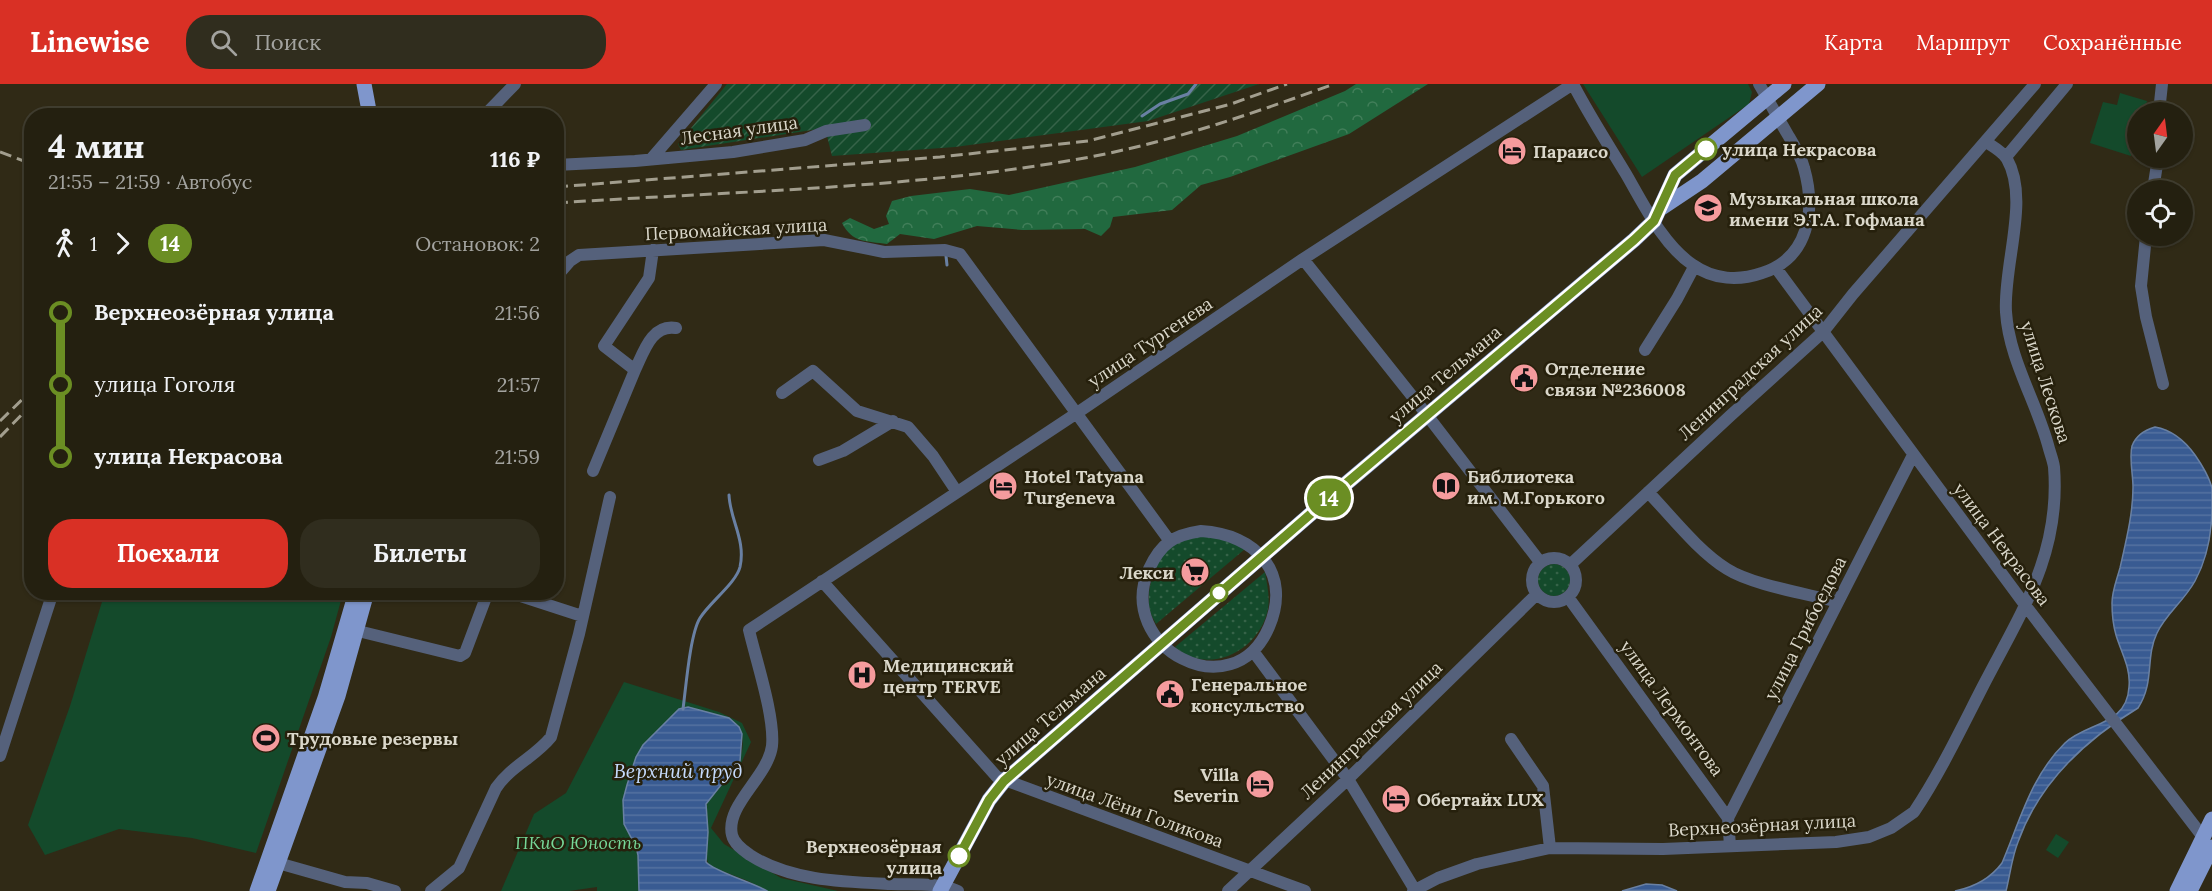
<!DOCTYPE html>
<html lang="ru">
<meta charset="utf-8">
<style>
body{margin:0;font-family:Lora,serif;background:#302d1e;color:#f1f3f6;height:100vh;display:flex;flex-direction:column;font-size:22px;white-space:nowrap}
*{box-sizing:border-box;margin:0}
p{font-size:20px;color:#a3a39f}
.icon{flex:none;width:33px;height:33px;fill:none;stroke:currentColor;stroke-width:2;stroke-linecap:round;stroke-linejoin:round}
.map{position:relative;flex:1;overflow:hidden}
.side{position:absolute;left:24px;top:24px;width:540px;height:492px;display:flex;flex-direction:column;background:#242010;border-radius:24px;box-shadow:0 2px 4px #0004,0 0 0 2px #413e30}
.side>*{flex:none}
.badge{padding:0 12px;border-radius:20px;font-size:21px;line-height:39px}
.needle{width:39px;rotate:14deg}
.controls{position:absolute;left:2127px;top:18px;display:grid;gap:12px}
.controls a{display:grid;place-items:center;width:66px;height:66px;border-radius:50%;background:#242010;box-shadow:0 2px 4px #0004,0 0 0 2px #413e30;font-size:30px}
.map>.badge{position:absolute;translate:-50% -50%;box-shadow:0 0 0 3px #fff}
.legs{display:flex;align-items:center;gap:9px;height:66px;padding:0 24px;font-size:20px}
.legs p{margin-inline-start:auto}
.overview{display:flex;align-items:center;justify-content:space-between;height:102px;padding:0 24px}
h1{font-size:33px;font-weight:700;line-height:45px}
.primary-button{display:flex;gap:12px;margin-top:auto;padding:12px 24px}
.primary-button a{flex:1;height:69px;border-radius:24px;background:#d93025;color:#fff;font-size:24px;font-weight:700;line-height:69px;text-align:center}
.primary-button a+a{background:#302d1e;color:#f1f3f6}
ul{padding:0 24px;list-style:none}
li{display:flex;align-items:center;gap:21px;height:72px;font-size:22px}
li i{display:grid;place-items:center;width:9px;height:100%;margin:0 8px;background:currentColor}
li i::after{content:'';width:15px;height:15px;margin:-8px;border:4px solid;border-radius:50%;background:#242010}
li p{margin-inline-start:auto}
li:first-child i{background:linear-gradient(#0000 50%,currentColor 0)}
li:last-child i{background:linear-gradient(currentColor 50%,#0000 0)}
header{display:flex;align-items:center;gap:36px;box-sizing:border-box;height:84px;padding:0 30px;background:#d93025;color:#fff}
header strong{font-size:28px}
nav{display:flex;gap:33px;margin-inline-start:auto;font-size:21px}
.search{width:420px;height:54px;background:#302d1e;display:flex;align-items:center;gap:15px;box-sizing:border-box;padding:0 21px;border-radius:24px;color:#a3a39f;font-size:22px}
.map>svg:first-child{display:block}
</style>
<header>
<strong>Linewise</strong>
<div class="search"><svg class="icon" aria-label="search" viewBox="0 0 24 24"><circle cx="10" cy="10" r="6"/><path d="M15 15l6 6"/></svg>Поиск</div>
<nav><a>Карта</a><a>Маршрут</a><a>Сохранённые</a></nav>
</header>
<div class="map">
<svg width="2212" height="807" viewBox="0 0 2212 807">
<defs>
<pattern id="grass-dots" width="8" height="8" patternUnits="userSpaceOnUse" patternTransform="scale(1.5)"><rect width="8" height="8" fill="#144a2b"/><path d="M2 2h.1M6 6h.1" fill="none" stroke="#366348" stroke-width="1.8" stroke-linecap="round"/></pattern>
<pattern id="forest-crowns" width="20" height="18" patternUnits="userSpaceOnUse" patternTransform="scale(1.5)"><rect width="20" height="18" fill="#21693f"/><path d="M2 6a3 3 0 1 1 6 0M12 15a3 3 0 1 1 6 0" fill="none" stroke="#417e59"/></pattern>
<pattern id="garden-furrows" width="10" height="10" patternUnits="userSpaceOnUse" patternTransform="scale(1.5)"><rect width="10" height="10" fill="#144a2b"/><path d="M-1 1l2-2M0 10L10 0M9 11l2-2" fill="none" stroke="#366348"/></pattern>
<pattern id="water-rules" width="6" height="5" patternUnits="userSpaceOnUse" patternTransform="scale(1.5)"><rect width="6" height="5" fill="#395b92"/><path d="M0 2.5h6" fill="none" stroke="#5572a0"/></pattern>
</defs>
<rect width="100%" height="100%" fill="#302a16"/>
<path fill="url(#grass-dots)" d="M1221,452L1245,465L1156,540C1154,536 1151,531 1150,527C1145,506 1156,471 1175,459C1189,451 1206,453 1221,452Z
M1538 496a16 16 0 1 1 32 0a16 16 0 1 1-32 0Z
M1265,488C1267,500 1270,513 1268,525C1260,566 1209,593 1175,563Z"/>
<path fill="url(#forest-crowns)" d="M1356,0H1428L1349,50L1230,93L1201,101L1172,126L1113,133L1110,143L1101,152L1085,145L1023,146L977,142L934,155L900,150L887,160C867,157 852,159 842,139L850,134L874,145L889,140L886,132L892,117L911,112L970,105L1009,111L1135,83L1237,52L1345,7Z"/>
<path fill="#144a2b" d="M1583,0H1748L1752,8L1749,20L1642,93Z
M2120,9L2147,17L2144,28H2138L2137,49L2131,72L2090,59L2103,18L2117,21Z
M105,508L343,509L331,553L256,769L192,754L119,745L45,771L28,741L70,622Z
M624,598L719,628L742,639L751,658L711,744L724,760L781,794L838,807H767L748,797L709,782L706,772L708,748L706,720C724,698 759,667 734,638L688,623L679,625L636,673L623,716L624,740L636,763L638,771L639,807H597V803L569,807H501L534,730L566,709Z
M2056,750L2069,758L2058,774L2046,766Z"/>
<path fill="url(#garden-furrows)" d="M727,0H1259L1148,37L955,63L832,72L825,44L681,66L678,60Z"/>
<path fill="url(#water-rules)" stroke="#6980a3" stroke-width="1.5" d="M2155,343C2172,346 2185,357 2195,371C2202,381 2209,392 2212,404C2212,409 2212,416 2212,422C2212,449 2208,473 2195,497C2184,517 2166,530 2157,549C2145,574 2155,598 2138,624C2085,656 2039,699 2018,758C2012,773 2010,791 2006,807H1955C1975,803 1990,795 2002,779C2020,737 2031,692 2065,659C2087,638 2127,642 2129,603C2131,584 2121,568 2116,551C2113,541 2112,529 2112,519C2112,507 2117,495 2120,484C2126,457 2133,430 2133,403C2133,390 2129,374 2132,362C2136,351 2145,346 2155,343Z
M688,623L729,634L739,643L742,650L740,677L706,720L708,748L706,778C713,787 754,799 767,807H639L638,771L636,763L624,740L623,716L627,701L636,673L643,661L679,625Z
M1646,800L1662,801L1677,807H1622Z"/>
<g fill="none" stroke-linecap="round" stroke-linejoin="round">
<path stroke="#6980a3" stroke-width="3" d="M1142,32L1160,20L1188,10L1196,0
M946,172L947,181
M683,625C686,603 690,550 700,534C710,518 736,499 740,483C746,456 730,436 729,411"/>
<path stroke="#55617b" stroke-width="12" d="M1573,0C1589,31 1608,60 1626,90C1644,121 1663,161 1693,181C1714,196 1739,197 1762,189C1809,174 1816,126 1804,84C1801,72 1794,61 1788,51C1778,34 1769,17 1759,0
M2159,28L2162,0
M484,32L515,0
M2006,73L2067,0
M652,74L716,0
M556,81L635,77L733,68L805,56L826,47L865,41
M2153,106L2158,74
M2146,152L2141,202L2146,233L2163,300
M1303,175L1420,322L1540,478
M1776,184L2025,521L2203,753
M556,193L570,177L579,171L824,156L884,168L945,166L960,170L1169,456
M1645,266L1677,215L1694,183
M635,286C644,267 652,240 676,244
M782,309L813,287L857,327L908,343L933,372L957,408
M819,376L843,367L893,337
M593,387L635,286L604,262L649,194L653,166
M1648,408C1672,433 1698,467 1727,485C1752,501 1808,510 1838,518
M1201,447C1256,450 1292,489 1269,543C1233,627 1114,563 1149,485C1161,459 1174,451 1201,447Z
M1532 496a22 22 0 1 1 44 0a22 22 0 1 1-44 0Z
M1570,481L1730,332L1823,248L1853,210L2035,0
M822,497L997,693L1305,807
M508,508L582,532
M1568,513L1728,734L1730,762
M350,545L460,572L465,569L488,508
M1253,567L1348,695L1415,806
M1511,655L1543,702L1550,764
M0,672L53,508
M1728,734L1913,371
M278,779L345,798L367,799L395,807
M431,807L459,784L496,704C511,682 535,673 551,653L579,550L610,413
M958,807C935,798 914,801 891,800C844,798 790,797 750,771C743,766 734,760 732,751C725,721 768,693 772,662C775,633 756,576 749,546L1077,329L1303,175L1573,0
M1228,807L1348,695L1537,510
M1413,807L1438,794L1477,780L1550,764L1663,765L1836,758L1869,753L1891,744L1914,728C1940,689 1961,645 1982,604C2020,530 2061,471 2054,383C2053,376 2050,369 2048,361C2036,317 2009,275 2006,228C2003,182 2030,115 2007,75C2003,68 1992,62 1986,58"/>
<path stroke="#7f96cc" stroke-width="15" d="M364,0L370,32
M1660,125L1702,97L1818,0
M257,807L325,614L356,508
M268,807L338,612L367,508
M940,807L989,716L1004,697L1329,414L1634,156L1654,137L1675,91L1784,0
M2177,807L2212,735
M2190,807L2212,763"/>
<path stroke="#a29e8e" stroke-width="3" stroke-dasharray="12 6" stroke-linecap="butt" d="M0,68L32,80
M556,103L940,73L1088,57L1231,20L1287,0
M556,119C733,107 916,105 1090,73C1174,57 1254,29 1334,0
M0,337L32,306
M0,353L32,320"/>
</g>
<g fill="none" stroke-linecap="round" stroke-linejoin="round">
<g stroke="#fff" stroke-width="14">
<path id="line-1" d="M959,772L989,716L1004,697L1329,414L1634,156L1654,137L1675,91L1706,65"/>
</g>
<use href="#line-1" stroke="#6b8e23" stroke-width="9"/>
</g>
<defs>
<g id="hotel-disc" transform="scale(1.5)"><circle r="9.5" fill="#f59b9d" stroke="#26200c"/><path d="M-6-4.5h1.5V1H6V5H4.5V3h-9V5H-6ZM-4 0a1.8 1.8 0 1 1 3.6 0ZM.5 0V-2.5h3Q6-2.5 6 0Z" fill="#111"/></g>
<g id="school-disc" transform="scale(1.5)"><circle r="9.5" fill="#f59b9d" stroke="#26200c"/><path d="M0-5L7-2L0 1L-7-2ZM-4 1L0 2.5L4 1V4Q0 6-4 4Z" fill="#111"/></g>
<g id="civic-disc" transform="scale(1.5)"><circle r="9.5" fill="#f59b9d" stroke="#26200c"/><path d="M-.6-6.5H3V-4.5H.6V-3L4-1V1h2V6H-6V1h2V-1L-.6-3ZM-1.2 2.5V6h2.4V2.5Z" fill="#111"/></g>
<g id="library-disc" transform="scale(1.5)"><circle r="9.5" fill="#f59b9d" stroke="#26200c"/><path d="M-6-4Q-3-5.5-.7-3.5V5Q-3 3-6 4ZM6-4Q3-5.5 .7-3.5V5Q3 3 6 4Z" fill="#111"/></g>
<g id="supermarket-disc" transform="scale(1.5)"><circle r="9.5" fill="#f59b9d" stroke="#26200c"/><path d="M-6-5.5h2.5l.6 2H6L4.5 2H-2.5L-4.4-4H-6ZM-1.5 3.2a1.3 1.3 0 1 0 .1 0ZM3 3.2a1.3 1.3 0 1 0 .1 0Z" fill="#111"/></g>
<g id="hospital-disc" transform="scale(1.5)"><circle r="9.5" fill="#f59b9d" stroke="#26200c"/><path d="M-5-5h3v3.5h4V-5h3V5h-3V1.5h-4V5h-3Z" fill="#111"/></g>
<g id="stadium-disc" transform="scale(1.5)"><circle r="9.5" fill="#f59b9d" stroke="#26200c"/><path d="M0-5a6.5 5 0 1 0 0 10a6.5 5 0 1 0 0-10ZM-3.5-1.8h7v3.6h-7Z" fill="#111"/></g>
</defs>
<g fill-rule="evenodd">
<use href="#hotel-disc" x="1512" y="67"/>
<use href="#school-disc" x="1708" y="124"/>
<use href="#civic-disc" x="1524" y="294"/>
<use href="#hotel-disc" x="1003" y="402"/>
<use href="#library-disc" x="1446" y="402"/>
<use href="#supermarket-disc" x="1195" y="488"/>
<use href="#hospital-disc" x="862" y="591"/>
<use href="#civic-disc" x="1170" y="610"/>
<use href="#stadium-disc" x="266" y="654"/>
<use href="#hotel-disc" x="1260" y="700"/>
<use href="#hotel-disc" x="1396" y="715"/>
</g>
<g fill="#fff" stroke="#6b8e23" stroke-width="3">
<circle cx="1706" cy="65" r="10"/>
<circle cx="1219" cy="509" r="8"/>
<circle cx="959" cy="772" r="10"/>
</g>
<g text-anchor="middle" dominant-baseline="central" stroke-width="5" stroke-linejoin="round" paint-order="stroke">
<g font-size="18" fill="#dad7ca" stroke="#26200c">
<text transform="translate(739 46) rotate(-8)">Лесная улица</text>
<text transform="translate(736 145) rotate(-3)">Первомайская улица</text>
<text transform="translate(1150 258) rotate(-34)">улица Тургенева</text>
<text transform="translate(1750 288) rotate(-43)">Ленинградская улица</text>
<text transform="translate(1445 290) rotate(-40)">улица Тельмана</text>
<text transform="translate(2046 298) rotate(72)">улица Лескова</text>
<text transform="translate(2002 460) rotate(53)">улица Некрасова</text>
<text transform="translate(1805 544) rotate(-63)">улица Грибоедова</text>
<text transform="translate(1672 624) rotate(54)">улица Лермонтова</text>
<text transform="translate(1050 632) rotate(-41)">улица Тельмана</text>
<text transform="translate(1371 646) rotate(-44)">Ленинградская улица</text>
<text transform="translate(1135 726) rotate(20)">улица Лёни Голикова</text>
<text transform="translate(1762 741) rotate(-3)">Верхнеозёрная улица</text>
</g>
<g font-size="18" font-weight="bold" fill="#dad7ca" stroke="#26200c" text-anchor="start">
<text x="1722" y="65">улица Некрасова</text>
<text x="942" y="762" text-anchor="end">Верхнеозёрная<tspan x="942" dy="21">улица</tspan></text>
</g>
<g font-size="18" font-weight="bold" fill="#dad7ca" stroke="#26200c" text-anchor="start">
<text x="1533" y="67">Параисо</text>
<text x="1729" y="114">Музыкальная школа<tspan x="1729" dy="21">имени Э.Т.А. Гофмана</tspan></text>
<text x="1545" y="284">Отделение<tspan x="1545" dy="21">связи №236008</tspan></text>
<text x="1024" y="392">Hotel Tatyana<tspan x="1024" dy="21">Turgeneva</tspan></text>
<text x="1467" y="392">Библиотека<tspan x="1467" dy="21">им. М.Горького</tspan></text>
<text x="1174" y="488" text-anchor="end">Лекси</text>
<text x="883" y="581">Медицинский<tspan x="883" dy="21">центр TERVE</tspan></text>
<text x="1191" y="600">Генеральное<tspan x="1191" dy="21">консульство</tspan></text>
<text x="287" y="654">Трудовые резервы</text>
<text x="1239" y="690" text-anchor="end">Villa<tspan x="1239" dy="21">Severin</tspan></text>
<text x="1417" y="715">Обертайх LUX</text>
</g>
<g font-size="18" font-style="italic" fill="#76d798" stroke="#26200c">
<text x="578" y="758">ПКиО Юность</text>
</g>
<g font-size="20" font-style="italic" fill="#c5dafc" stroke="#26200c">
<text x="678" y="686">Верхний пруд</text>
</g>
</g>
</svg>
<div class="controls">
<a><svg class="needle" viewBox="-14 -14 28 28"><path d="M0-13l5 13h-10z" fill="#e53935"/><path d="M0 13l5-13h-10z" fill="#a3a39f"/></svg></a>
<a><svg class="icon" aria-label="locate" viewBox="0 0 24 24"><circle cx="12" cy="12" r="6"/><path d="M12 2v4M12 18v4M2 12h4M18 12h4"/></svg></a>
</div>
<b class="badge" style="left:1329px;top:414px;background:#6b8e23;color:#fff">14</b>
<section class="side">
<div class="overview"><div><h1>4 мин</h1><p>21:55 – 21:59 · Автобус</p></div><b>116 ₽</b></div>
<div class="legs"><svg class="icon" aria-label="walk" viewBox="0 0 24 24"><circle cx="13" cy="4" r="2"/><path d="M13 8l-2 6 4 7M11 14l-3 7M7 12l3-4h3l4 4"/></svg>1<svg class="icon" aria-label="forward" viewBox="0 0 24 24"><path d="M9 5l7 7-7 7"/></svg><b class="badge" style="background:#6b8e23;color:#fff">14</b><p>Остановок: 2</p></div>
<ul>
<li><i style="color:#6b8e23"></i><b>Верхнеозёрная улица</b><p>21:56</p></li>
<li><i style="color:#6b8e23"></i><span>улица Гоголя</span><p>21:57</p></li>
<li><i style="color:#6b8e23"></i><b>улица Некрасова</b><p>21:59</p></li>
</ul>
<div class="primary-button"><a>Поехали</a><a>Билеты</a></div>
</section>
</div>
